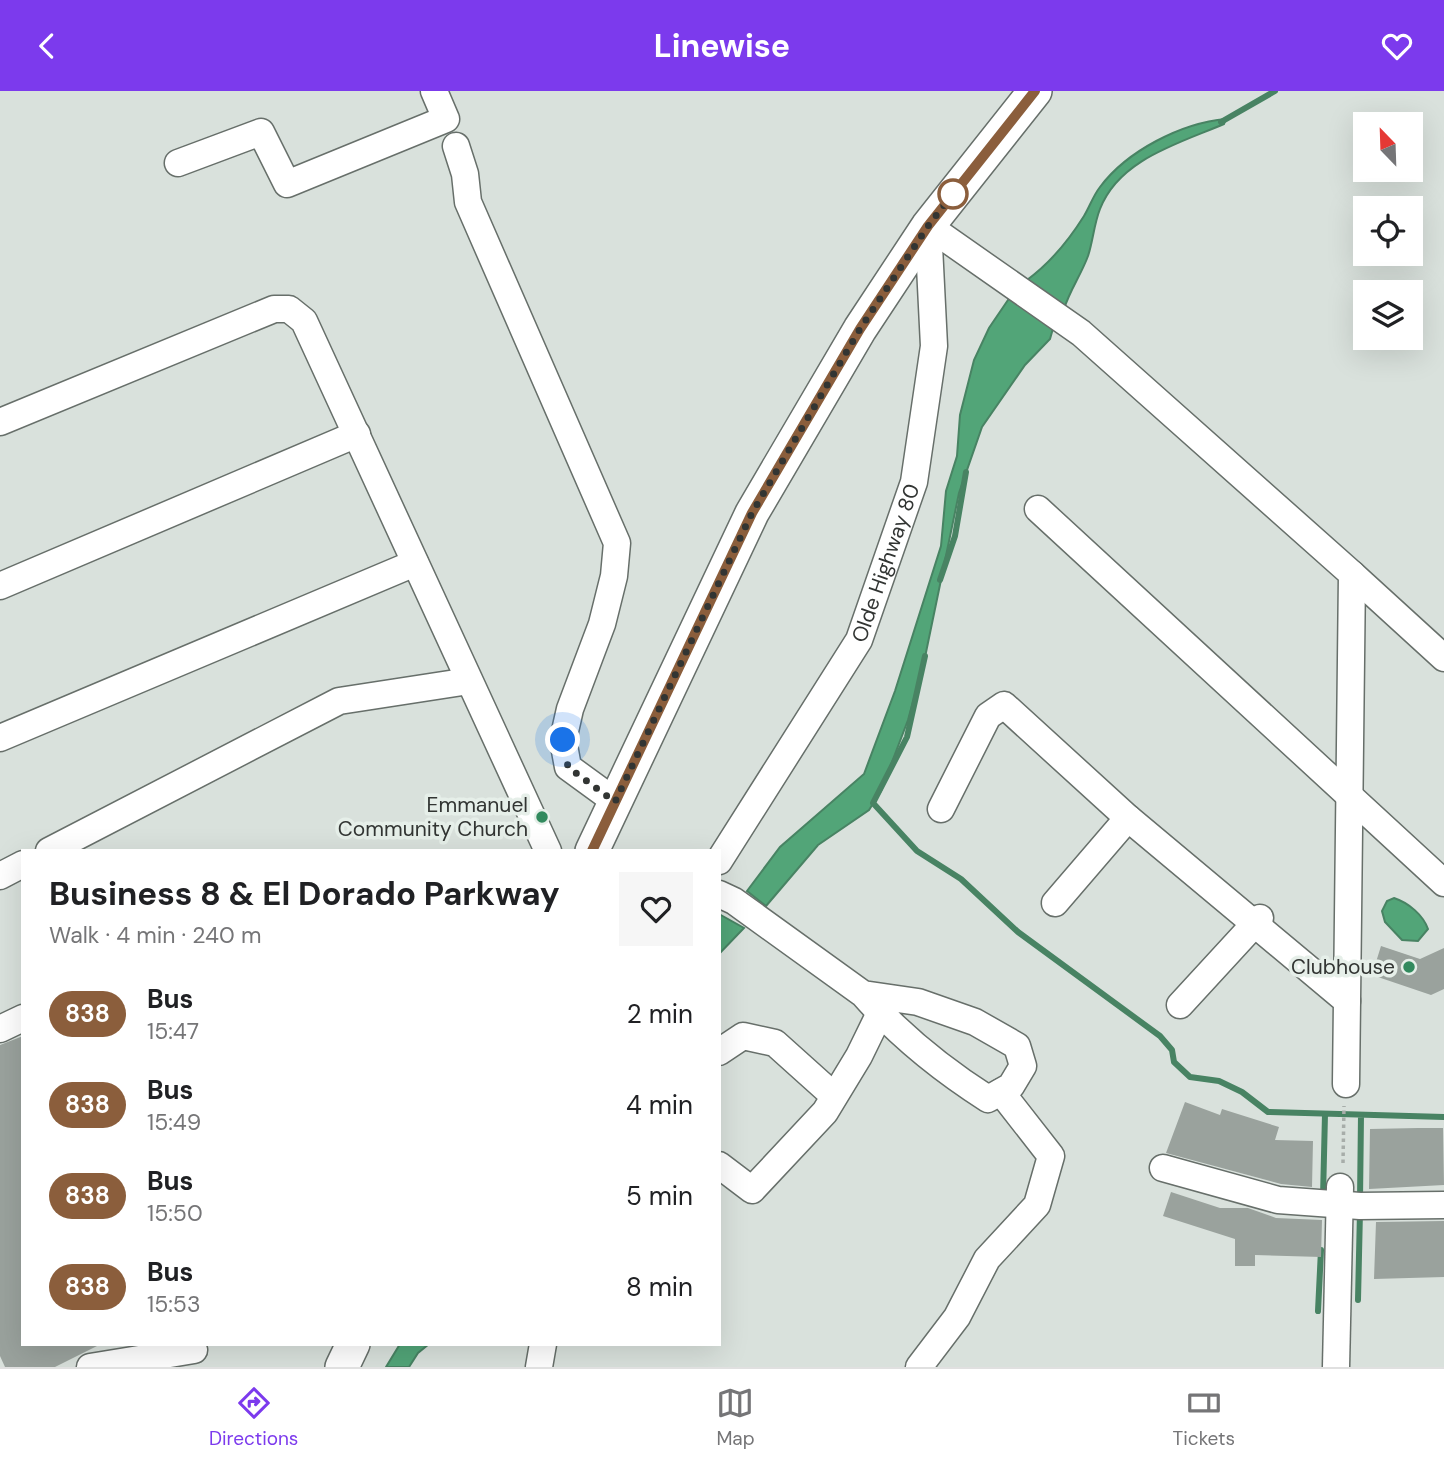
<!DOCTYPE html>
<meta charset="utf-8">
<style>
body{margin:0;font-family:"DM Sans",sans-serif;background:#f6f6f6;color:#202124;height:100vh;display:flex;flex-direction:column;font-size:26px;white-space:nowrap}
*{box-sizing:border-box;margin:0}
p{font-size:23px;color:#757577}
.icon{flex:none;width:38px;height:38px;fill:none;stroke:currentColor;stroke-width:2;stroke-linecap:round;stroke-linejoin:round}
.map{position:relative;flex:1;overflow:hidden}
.details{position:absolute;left:21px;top:758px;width:700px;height:497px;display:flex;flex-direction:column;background:#fff;border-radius:0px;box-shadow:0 7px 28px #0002}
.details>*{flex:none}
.badge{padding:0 14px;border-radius:23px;font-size:24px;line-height:46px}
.needle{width:46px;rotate:337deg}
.tools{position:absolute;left:1353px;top:21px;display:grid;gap:14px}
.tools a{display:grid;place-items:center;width:70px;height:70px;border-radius:0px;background:#fff;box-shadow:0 7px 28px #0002;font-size:35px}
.you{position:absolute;width:35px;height:35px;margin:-18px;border:5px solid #fff;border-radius:50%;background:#1a73e8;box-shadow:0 0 0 10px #1a73e833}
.map>.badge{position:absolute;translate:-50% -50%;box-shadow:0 0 0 4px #fff}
.round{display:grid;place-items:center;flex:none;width:74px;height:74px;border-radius:0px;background:#f6f6f6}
.summary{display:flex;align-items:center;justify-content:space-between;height:119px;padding:0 28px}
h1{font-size:33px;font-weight:700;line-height:52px}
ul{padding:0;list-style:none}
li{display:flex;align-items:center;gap:21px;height:91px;padding:0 28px}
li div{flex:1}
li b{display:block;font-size:26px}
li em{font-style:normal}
li .badge{min-width:77px;font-weight:700;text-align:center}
header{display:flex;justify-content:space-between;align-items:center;height:91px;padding:0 28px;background:#7c3aed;color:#fff;font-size:32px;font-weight:700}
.dock{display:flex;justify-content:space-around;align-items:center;height:98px;border-top:2px solid #e0e0e0;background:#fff;font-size:19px;color:#757577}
.dock a{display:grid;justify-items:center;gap:4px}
.dock .active{color:#7c3aed}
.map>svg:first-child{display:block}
</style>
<header><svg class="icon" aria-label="back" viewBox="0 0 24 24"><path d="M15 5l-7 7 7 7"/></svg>Linewise<svg class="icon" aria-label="heart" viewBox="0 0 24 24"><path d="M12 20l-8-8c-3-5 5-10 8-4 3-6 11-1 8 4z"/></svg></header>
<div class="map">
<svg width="1444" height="1276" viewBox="0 0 1444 1276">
<rect width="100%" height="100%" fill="#d9e1dc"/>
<path fill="#52a578" stroke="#488363" stroke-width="2" d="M1226,28L1224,33C1180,52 1119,68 1100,118C1094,133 1093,150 1088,165C1081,184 1070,199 1064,218L1027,189C1050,172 1069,149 1084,125C1090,115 1093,105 1100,96C1127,60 1181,32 1226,28Z
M1010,206L1054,234L1050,248L1025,274L982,336L959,402L924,571L908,629L881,700L869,719L818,754L766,815L747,800L780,756L864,683L895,600L941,455L946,400L957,365L960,324L974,269L989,237Z
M1394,807C1409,812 1423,824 1428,838L1418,850L1402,849L1385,831L1382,820L1387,810Z
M719,823L744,837L719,863Z
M400,1253H429L418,1262L409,1276H386Z"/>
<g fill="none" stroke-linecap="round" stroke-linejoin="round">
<path stroke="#488363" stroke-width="6" d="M1221,31L1275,0
M940,489L955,445L966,381
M925,565L907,646L873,712L917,760L961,788L1018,841L1160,945L1172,959L1174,971L1190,986L1219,990L1242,1001L1268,1021L1444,1026
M1323,1106L1325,1023
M1360,1109L1361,1024
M1358,1209L1360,1120
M1318,1220L1321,1159"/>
</g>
<path fill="#9aa29d" d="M1381,855L1420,868L1444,857V898L1431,904L1372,884Z
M23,945V1253H101L55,1276H5L0,1265V954Z
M1185,1011L1220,1024L1222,1018L1279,1036L1275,1049L1313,1050L1312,1096L1281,1093L1166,1062Z
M1418,1037H1443L1444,1094L1369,1098L1370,1038Z
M1171,1101L1220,1117H1248L1276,1127L1322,1129L1321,1166L1255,1164V1175H1235V1148L1163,1125Z
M1444,1130V1186L1374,1188L1376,1131Z"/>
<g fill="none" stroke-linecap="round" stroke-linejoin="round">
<g stroke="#676f6a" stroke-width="29">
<g id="minor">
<path d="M456,55L465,83L468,111L617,452L614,485L602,533L570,618L563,649L568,676L616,711"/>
<path d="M178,72L261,41L287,93L446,28L434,0"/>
<path d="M928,135L1081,242L1352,483L1347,910"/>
<path d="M0,331L274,218H289L304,230L548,760"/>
<path d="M1038,418L1444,792"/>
<path d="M1352,483L1444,567"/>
<path d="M0,495L357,343"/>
<path d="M0,647L415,472"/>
<path d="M941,718L988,625L1004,614L1128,727L1347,910L1346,993"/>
<path d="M49,760L339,610L469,590"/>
<path id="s1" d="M719,770L859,549L914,391L934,255L928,135"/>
<path d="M0,785L23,773"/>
<path d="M719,803L734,810L863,903L918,911L975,931L1017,955L1023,975L1011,995L988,1008C941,978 900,945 863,903"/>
<path d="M1055,812L1128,727"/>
<path d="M1180,914L1260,827"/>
<path d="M0,938L23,927"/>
<path d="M719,961L743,945L775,952L834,1005"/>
<path d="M719,1074L752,1099L825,1021L859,965L880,922"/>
<path d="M1163,1077L1278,1109L1360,1115L1444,1114"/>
<path d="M90,1276L194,1259"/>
<path d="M539,1276L543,1253"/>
<path d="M919,1276L957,1226L987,1168L1037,1114L1051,1065L1001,1001"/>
<path d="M1336,1276L1340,1096"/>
</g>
</g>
<g stroke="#676f6a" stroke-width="36">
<path id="major" d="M592,760L752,422L860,238L928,135L1035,0
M342,1276L353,1253"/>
</g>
<path stroke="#a7ada9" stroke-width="3.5" stroke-dasharray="3.5 3.5" stroke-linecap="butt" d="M1343,1072L1344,1015"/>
<use href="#minor" stroke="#fff" stroke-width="26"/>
<use href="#major" stroke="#fff" stroke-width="33"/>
</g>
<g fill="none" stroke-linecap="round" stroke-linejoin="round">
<g stroke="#fff" stroke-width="16">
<path id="line" d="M592,760L752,422L860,238L928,135L1035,0"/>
</g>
<use href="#line" stroke="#8b5e3c" stroke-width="10"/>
<path stroke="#323533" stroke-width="7" stroke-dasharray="0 12.6" d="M563,649L568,676L615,711L752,422L860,238L928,135L958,96L953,103"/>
</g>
<circle fill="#fff" stroke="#8b5e3c" stroke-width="3.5" cx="953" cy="103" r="14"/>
<g fill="#328a5e" stroke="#e6efe9" stroke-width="2.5">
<circle cx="542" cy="726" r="7"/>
<circle cx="1409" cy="876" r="7"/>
</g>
<g text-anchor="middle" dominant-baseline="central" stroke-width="7" stroke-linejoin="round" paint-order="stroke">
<g font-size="21" fill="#323533" stroke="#e6efe9">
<text stroke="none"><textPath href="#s1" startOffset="343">Olde Highway 80</textPath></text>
</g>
<g font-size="21" fill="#323533" stroke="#e6efe9" text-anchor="end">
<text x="528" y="714">Emmanuel<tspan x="528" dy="24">Community Church</tspan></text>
<text x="1395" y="876">Clubhouse</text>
</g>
</g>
</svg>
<div class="tools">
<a><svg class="needle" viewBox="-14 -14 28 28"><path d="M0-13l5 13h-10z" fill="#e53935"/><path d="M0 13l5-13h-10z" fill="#757577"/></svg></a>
<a><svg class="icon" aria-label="locate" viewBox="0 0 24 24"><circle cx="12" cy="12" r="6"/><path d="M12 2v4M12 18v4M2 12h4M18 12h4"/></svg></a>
<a><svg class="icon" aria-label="layers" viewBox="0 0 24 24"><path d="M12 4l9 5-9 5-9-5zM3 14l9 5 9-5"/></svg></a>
</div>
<div class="you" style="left:563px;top:649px"></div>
<section class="details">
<div class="summary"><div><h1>Business 8 &amp; El Dorado Parkway</h1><p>Walk · 4 min · 240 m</p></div><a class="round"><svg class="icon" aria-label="heart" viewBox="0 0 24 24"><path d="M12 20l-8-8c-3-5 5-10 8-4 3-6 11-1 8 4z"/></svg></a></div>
<ul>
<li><span class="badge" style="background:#8b5e3c;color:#fff">838</span><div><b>Bus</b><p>15:47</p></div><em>2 min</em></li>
<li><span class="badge" style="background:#8b5e3c;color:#fff">838</span><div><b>Bus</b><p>15:49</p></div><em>4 min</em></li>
<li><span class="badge" style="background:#8b5e3c;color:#fff">838</span><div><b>Bus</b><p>15:50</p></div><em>5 min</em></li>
<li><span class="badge" style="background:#8b5e3c;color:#fff">838</span><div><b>Bus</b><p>15:53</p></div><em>8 min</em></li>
</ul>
</section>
</div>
<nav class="dock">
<a class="active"><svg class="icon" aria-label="directions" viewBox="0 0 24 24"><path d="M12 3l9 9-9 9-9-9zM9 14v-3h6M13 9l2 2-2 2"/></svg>Directions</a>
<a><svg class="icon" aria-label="map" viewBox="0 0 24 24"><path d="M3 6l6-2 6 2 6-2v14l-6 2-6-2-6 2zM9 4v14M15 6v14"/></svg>Map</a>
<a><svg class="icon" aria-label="tickets" viewBox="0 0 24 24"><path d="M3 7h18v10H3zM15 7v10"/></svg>Tickets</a>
</nav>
